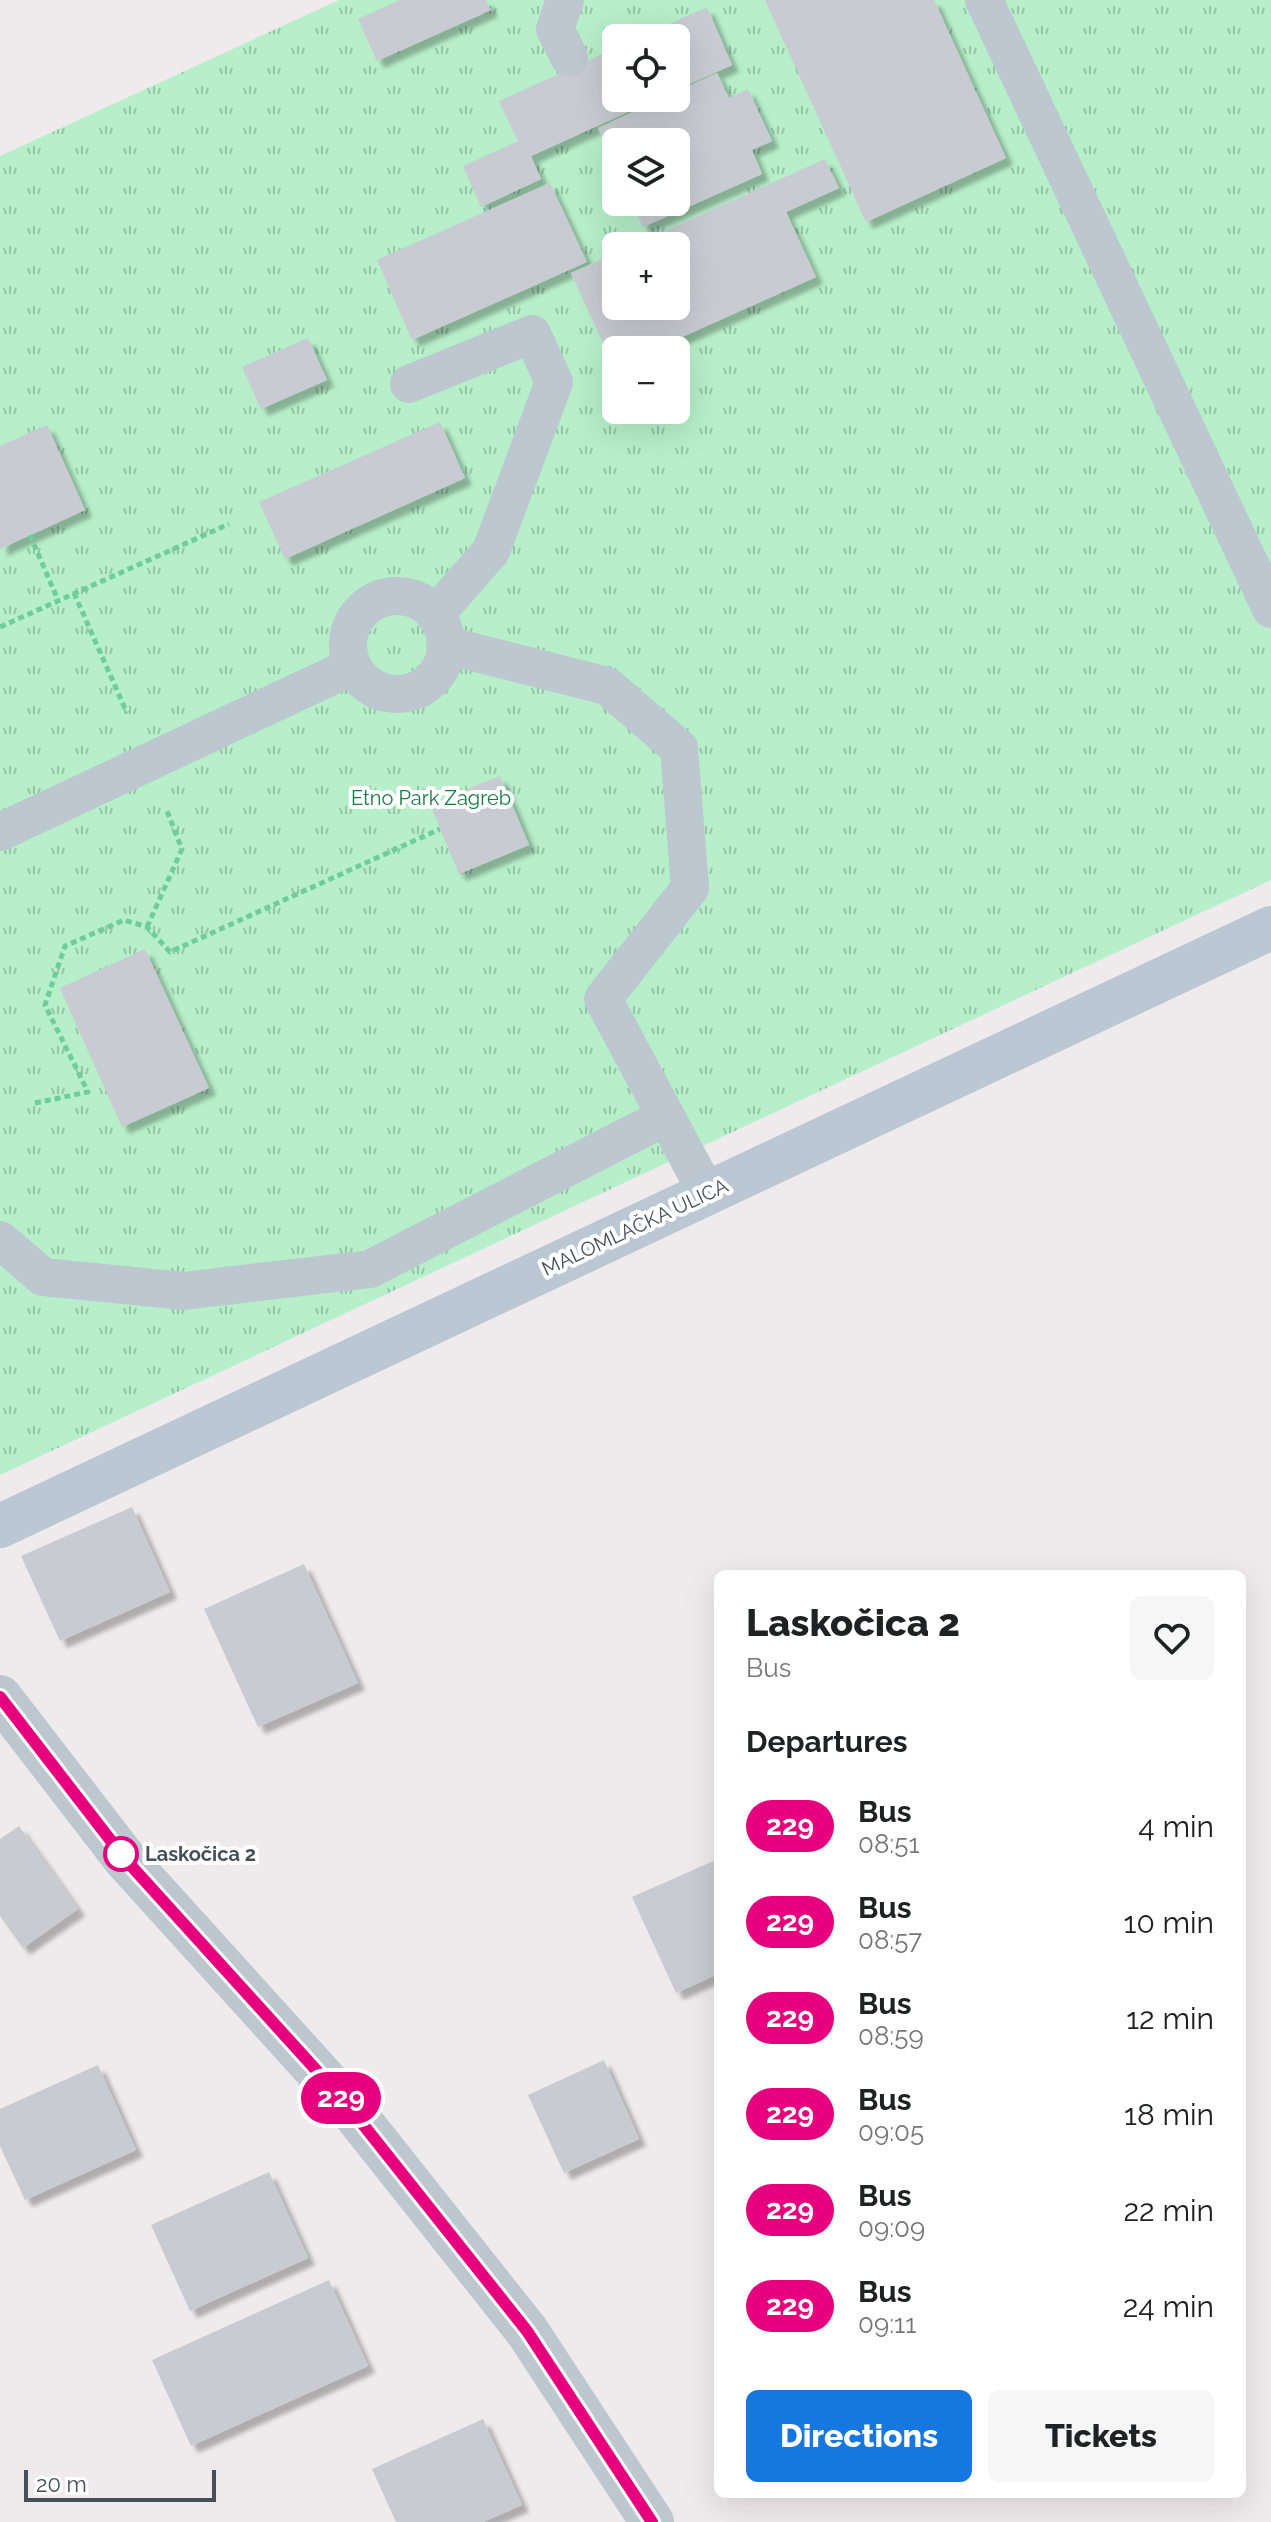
<!DOCTYPE html>
<meta charset="utf-8">
<style>
body{margin:0;font-family:Raleway,sans-serif;background:#f6f6f6;color:#202124;height:100vh;display:flex;flex-direction:column;font-size:30px;white-space:nowrap}
*{box-sizing:border-box;margin:0}
p{font-size:26px;color:#757577}
.icon{flex:none;width:44px;height:44px;fill:none;stroke:currentColor;stroke-width:2;stroke-linecap:round;stroke-linejoin:round}
.map{position:relative;flex:1;overflow:hidden}
.side{position:absolute;left:714px;top:1570px;width:532px;height:928px;display:flex;flex-direction:column;background:#fff;border-radius:12px;box-shadow:0 8px 32px #0002}
.side>*{flex:none}
.badge{padding:0 16px;border-radius:26px;font-size:28px;line-height:52px}
.buttons{position:absolute;left:602px;top:24px;display:grid;gap:16px}
.buttons a{display:grid;place-items:center;width:88px;height:88px;border-radius:12px;background:#fff;box-shadow:0 8px 32px #0002;font-size:40px}
.scale{position:absolute;left:24px;bottom:20px;width:192px;box-sizing:border-box;padding-left:8px;border:4px solid #445059;border-top:0;font-size:22px;line-height:28px;white-space:nowrap;color:#445059;-webkit-text-stroke:6px #fff;paint-order:stroke}
.map>.badge{position:absolute;translate:-50% -50%;box-shadow:0 0 0 4px #fff}
h2{padding:0 32px;font-size:30px;line-height:72px}
.round{display:grid;place-items:center;flex:none;width:84px;height:84px;border-radius:12px;background:#f6f6f6}
.head{display:flex;align-items:center;justify-content:space-between;height:136px;padding:0 32px}
h1{font-size:38px;font-weight:800;line-height:60px}
.action{display:flex;gap:16px;margin-top:auto;padding:16px 32px}
.action a{flex:1;height:92px;border-radius:12px;background:#1577df;color:#fff;font-size:32px;font-weight:800;line-height:92px;text-align:center}
.action a+a{background:#f6f6f6;color:#202124}
ul{padding:0;list-style:none}
li{display:flex;align-items:center;gap:24px;height:96px;padding:0 32px}
li div{flex:1}
li b{display:block;font-size:30px}
li em{font-style:normal}
li .badge{min-width:88px;font-weight:700;text-align:center}
.map>svg:first-child{display:block}
</style>
<div class="map">
<svg width="1271" height="2522" viewBox="0 0 1271 2522">
<defs>
<pattern id="grass-tufts" width="24" height="20" patternUnits="userSpaceOnUse" patternTransform="scale(2)"><rect width="24" height="20" fill="#b7efca"/><path d="M3 7l-1-3M5 7V3M7 7l1-3M15 17l-1-3M17 17v-4M19 17l1-3" fill="none" stroke="#96c4a7"/></pattern>
<filter id="shadow"><feDropShadow dx="7" dy="7" stdDeviation="2" flood-color="#0004"/></filter>
</defs>
<rect width="100%" height="100%" fill="#efebec"/>
<path fill="url(#grass-tufts)" fill-rule="evenodd" d="M339,0H1271V880L0,1475V156ZM616,38H676V98H616ZM616,142H676V202H616ZM616,246H676V306H616ZM616,350H676V410H616Z"/>
<path fill="#c8cbd1" filter="url(#shadow)" d="M400,0H486L491,10L377,61L358,19Z
M765,0H934L1006,158L866,222Z
M707,7L732,65L676,90V38H638Z
M616,48V98H659L531,156L541,179L481,207L463,166L518,141L499,101Z
M717,73L729,98L748,89L772,141L752,150L762,174L643,227L632,202H676V142H616V168L598,128L663,98H676V92Z
M825,159L839,188L786,212L816,277L653,350H616V371L571,273L616,253V306H676V246H631Z
M550,183L587,262L412,340L377,260Z
M308,338L327,380L261,409L242,367Z
M440,422L465,478L285,559L259,502Z
M47,425L85,510L0,549V446Z
M500,776L529,845L459,874L430,804Z
M145,949L209,1088L122,1127L60,988Z
M132,1507L170,1592L60,1641L21,1556Z
M304,1564L358,1683L258,1727L204,1609Z
M19,1826L78,1909L23,1948L0,1916V1839Z
M718,1859V1974L676,1993L632,1897Z
M604,2060L639,2139L564,2173L528,2095Z
M98,2065L136,2150L25,2200L0,2146V2109Z
M269,2172L308,2258L190,2311L151,2225Z
M329,2280L368,2366L191,2446L152,2360Z
M483,2419L522,2505L483,2522H396L372,2469Z"/>
<g fill="none" stroke-linecap="round" stroke-linejoin="round">
<path stroke="#6fcd9a" stroke-width="5" stroke-dasharray="6 4" stroke-linecap="butt" d="M30,535L58,600
M74,593L127,713
M0,627L229,524
M147,927L182,849L167,811
M35,1103L88,1092L45,1005L65,946L124,920L147,927L170,952L440,829"/>
<path stroke="#bcc7cf" stroke-width="38" d="M565,0L555,29L569,57
M984,0L1271,609
M409,384L532,334L554,382L491,551L435,615
M348 645a49 49 0 1 1 98 0a49 49 0 1 1-98 0Z
M445,645L607,686L679,748L690,888L603,999L707,1193
M0,832L353,666
M0,1240L43,1277L184,1291L370,1269L665,1117"/>
<path stroke="#bcc7cf" stroke-width="44" d="M0,1697L125,1859L346,2103L527,2331L652,2522"/>
<path stroke="#bbc8d4" stroke-width="44" d="M0,1526L1271,928"/>
</g>
<g fill="none" stroke-linecap="round" stroke-linejoin="round">
<g stroke="#fff" stroke-width="18">
<path id="line" d="M0,1697L125,1859L346,2103L527,2331L652,2522"/>
</g>
<use href="#line" stroke="#e6007e" stroke-width="12"/>
</g>
<circle fill="#fff" stroke="#e6007e" stroke-width="4" cx="121" cy="1854" r="16"/>
<g text-anchor="middle" dominant-baseline="central" stroke-width="8" stroke-linejoin="round" paint-order="stroke">
<g font-size="20" fill="#147b43" stroke="#fff">
<text x="431" y="798">Etno Park Zagreb</text>
</g>
<g font-size="20" fill="#445059" stroke="#fff">
<text transform="translate(635 1227) rotate(-25)">MALOMLAČKA ULICA</text>
</g>
<g font-size="20" font-weight="bold" fill="#445059" stroke="#fff" text-anchor="start">
<text x="145" y="1854">Laskočica 2</text>
</g>
</g>
</svg>
<div class="buttons">
<a><svg class="icon" aria-label="locate" viewBox="0 0 24 24"><circle cx="12" cy="12" r="6"/><path d="M12 2v4M12 18v4M2 12h4M18 12h4"/></svg></a>
<a><svg class="icon" aria-label="layers" viewBox="0 0 24 24"><path d="M12 4l9 5-9 5-9-5zM3 14l9 5 9-5"/></svg></a>
<a>+</a>
<a>−</a>
</div>
<div class="scale">20 m</div>
<b class="badge" style="left:341px;top:2098px;background:#e6007e;color:#fff">229</b>
<section class="side">
<div class="head"><div><h1>Laskočica 2</h1><p>Bus</p></div><a class="round"><svg class="icon" aria-label="heart" viewBox="0 0 24 24"><path d="M12 20l-8-8c-3-5 5-10 8-4 3-6 11-1 8 4z"/></svg></a></div>
<h2>Departures</h2>
<ul>
<li><span class="badge" style="background:#e6007e;color:#fff">229</span><div><b>Bus</b><p>08:51</p></div><em>4 min</em></li>
<li><span class="badge" style="background:#e6007e;color:#fff">229</span><div><b>Bus</b><p>08:57</p></div><em>10 min</em></li>
<li><span class="badge" style="background:#e6007e;color:#fff">229</span><div><b>Bus</b><p>08:59</p></div><em>12 min</em></li>
<li><span class="badge" style="background:#e6007e;color:#fff">229</span><div><b>Bus</b><p>09:05</p></div><em>18 min</em></li>
<li><span class="badge" style="background:#e6007e;color:#fff">229</span><div><b>Bus</b><p>09:09</p></div><em>22 min</em></li>
<li><span class="badge" style="background:#e6007e;color:#fff">229</span><div><b>Bus</b><p>09:11</p></div><em>24 min</em></li>
</ul>
<div class="action"><a>Directions</a><a>Tickets</a></div>
</section>
</div>
